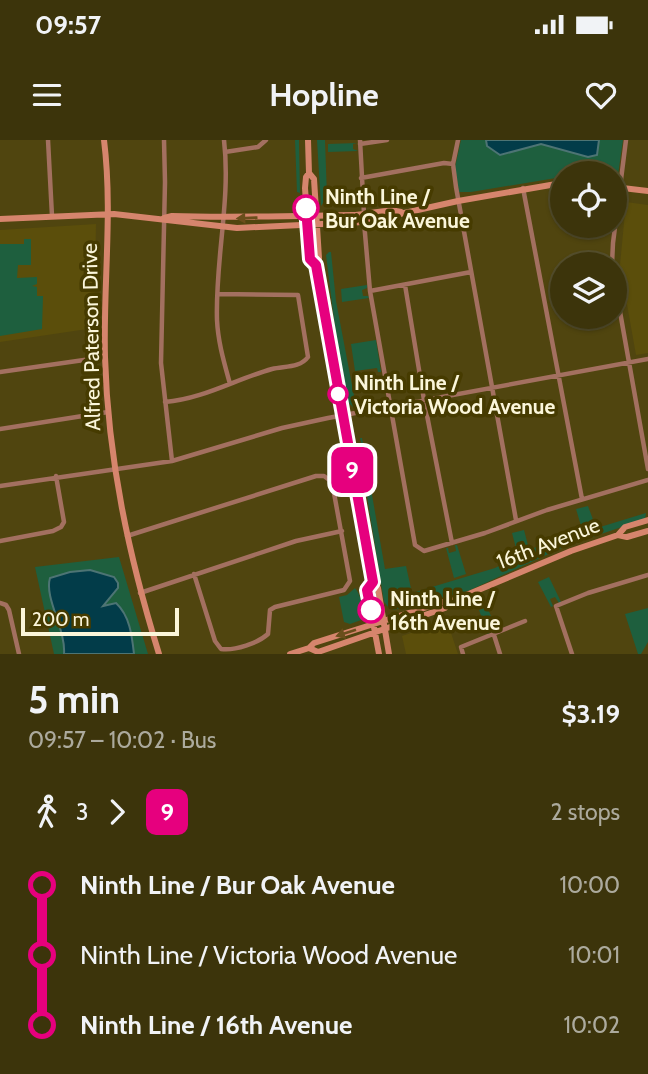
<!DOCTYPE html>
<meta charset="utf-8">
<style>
body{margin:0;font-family:Cabin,sans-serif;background:#473f19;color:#f1f3f6;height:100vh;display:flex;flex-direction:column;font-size:26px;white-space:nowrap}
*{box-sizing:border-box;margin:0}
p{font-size:23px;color:#acaa9d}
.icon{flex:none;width:38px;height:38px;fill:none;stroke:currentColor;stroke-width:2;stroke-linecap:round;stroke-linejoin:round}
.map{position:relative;height:514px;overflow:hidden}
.drawer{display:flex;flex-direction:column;background:#3c340b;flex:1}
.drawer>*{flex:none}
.badge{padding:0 14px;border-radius:10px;font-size:24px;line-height:46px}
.tools{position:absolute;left:550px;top:21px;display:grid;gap:14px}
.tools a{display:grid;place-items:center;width:77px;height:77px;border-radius:50%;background:#3c340b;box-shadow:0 2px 5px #0004,0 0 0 2px #554f2c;font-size:35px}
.scale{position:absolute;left:21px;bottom:18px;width:158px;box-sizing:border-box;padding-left:7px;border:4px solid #fbf6da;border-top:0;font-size:19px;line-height:24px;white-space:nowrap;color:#fbf6da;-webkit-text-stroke:5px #463b00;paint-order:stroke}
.map>.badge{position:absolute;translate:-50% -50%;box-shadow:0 0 0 4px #fff}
.legs{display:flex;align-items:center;gap:10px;height:77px;padding:0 28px;font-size:23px}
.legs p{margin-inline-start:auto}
.overview{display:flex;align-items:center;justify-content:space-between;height:119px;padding:0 28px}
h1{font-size:38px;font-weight:700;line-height:52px}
ul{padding:0 28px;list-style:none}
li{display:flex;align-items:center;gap:24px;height:70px;font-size:26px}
li i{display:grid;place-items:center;width:10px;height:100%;margin:0 9px;background:currentColor}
li i::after{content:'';width:18px;height:18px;margin:-9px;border:5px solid;border-radius:50%;background:#3c340b}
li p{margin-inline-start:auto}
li:first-child i{background:linear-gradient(#0000 50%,currentColor 0)}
li:last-child i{background:linear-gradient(currentColor 50%,#0000 0)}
.status{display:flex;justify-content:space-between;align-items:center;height:49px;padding:0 35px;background:#3c340b;direction:ltr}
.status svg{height:19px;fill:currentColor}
header{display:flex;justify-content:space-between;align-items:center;height:91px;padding:0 28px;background:#3c340b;font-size:32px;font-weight:700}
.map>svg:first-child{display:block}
</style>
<div class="status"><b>09:57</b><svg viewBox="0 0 49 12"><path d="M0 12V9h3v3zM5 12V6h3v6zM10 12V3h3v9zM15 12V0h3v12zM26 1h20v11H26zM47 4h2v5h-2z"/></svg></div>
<header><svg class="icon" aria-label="menu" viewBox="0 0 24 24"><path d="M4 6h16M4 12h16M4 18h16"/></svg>Hopline<svg class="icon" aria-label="heart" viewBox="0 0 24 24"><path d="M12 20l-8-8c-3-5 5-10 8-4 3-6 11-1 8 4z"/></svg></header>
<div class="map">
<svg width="648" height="514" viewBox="0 0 648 514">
<rect width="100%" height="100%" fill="#50450f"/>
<path fill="#5b4e0b" d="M626,62L648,65V213L636,215L620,125Z
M96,84L94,188L0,202V90Z
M447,481L458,514H406L402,496Z"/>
<path fill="#1e5f3e" d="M295,0H299L300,53L297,52Z
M317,0H325L327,57L321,66Z
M461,0H623L618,35L614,37V33H562V37L471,52H459L455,27Z
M357,3L353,4V9L358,11L328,12V4Z
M24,99H31V125H18L17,138L37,137V144L32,146L37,147V156H43L42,189L0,196V104H24Z
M329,112H331L336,161L355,261L353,267L348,262L338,212L326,115Z
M367,145V148L362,150L363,156H368L369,158L342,162L341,149Z
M376,200L381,232H378L377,228L355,231L351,204Z
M360,298H362L385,429L406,426L412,453L495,428L538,406L646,373L645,379L566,406L468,451L393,470L399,453L393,451L389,468L384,462L359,306L362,305Z
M588,366L595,385L582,389L576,369Z
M524,390L529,409L517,412L512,393Z
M455,405H457L466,434L454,438L446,408H448L449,413L456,411Z
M119,417L148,514H54L35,427Z
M549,437L561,462L559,463L555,457L550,459L553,466L551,467L538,442Z
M355,448C361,455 364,470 364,479L350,484L344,482L339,457L347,455Z
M487,467L498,492L496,493L493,486L489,488L491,494L488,495L479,470Z
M648,468V502L641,514H638L625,474Z"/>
<path fill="#023c49" stroke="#4d7474" stroke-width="2" d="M486,0H599L597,15L588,17L541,4L500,15L487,6Z
M90,430L114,437L118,443V448L103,466L116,463C130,476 132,496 134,514H64C66,489 44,458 50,438L70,432Z"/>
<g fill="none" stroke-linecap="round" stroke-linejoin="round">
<path stroke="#a37060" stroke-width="4.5" d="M48,0L52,76
M164,0L165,42L161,223L172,321
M224,0C231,60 215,120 217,180C218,202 224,222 230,244
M360,0L364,74
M458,0L453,24L456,47L516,380
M360,4L387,0
M225,12L258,7L266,0
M361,38L444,23L453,24
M523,48L582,359
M364,82L370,151L415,405L424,411L485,393L547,370L648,340
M612,124L613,103L626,0
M614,138L648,329
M405,145L424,260L452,403
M370,151L471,132
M0,232L105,217
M165,262C203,259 236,239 272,229C285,226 300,228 308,217L298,155L218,154
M0,289L108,272
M0,346L172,321L282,288L328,278L648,219
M127,396L316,336H324L332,342L350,441L344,450L275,467L270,470L268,494C258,503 235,511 221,509L215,501L194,434
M0,401L53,391L61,387L64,382L56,336
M140,453L296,401L342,391
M0,463L6,465L9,470L19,514
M494,495L500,514
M463,514L461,507L525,481
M572,514L556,466L588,453L648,435"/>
<path stroke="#d6856d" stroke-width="6" d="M104,0C113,72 103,145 105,217C108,320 129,417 159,514
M308,0L309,33L306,37L305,48L310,119L316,125
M309,33L314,39L319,118L316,125L373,442L378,448L389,514
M614,47L648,51
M164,78L172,76C232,78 292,76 352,75C367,75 386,68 401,72
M0,79L114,74L237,88L364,82L458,61L562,43
M618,395L627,397L648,391
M373,442L367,450L379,514
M309,508L318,512L445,468L452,461
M290,514L309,508L314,503L443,462L452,461L571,411L618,395L625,387L648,380"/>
</g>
<defs><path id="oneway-solid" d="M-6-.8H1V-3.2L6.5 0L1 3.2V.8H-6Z" transform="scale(1.75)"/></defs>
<g fill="#6a4e1b">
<use href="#oneway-solid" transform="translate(247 78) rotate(178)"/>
<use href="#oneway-solid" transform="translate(346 493) rotate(162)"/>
</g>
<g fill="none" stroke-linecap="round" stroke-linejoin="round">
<g stroke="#fff" stroke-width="16">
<path id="line-1" d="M306,68L310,119L316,125L373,442L367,450L371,470"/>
</g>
<use href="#line-1" stroke="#e6007e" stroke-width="10"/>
</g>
<g fill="#fff" stroke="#e6007e" stroke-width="3.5">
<circle cx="306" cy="68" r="12"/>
<circle cx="338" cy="254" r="9"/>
<circle cx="371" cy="470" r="12"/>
</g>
<g text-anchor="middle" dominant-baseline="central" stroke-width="7" stroke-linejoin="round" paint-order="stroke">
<g font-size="21" font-weight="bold" fill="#fbf6da" stroke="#463b00" text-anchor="start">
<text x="325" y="56">Ninth Line /<tspan x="325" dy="24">Bur Oak Avenue</tspan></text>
<text x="354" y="242">Ninth Line /<tspan x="354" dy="24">Victoria Wood Avenue</tspan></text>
<text x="390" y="458">Ninth Line /<tspan x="390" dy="24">16th Avenue</tspan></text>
</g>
<g font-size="21" fill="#fbf6da" stroke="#463b00">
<text transform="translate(91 197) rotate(-91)">Alfred Paterson Drive</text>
<text transform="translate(548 403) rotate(-21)">16th Avenue</text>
</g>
</g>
</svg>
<div class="tools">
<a><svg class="icon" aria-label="locate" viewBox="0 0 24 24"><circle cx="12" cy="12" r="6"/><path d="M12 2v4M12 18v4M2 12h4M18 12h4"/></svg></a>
<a><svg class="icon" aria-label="layers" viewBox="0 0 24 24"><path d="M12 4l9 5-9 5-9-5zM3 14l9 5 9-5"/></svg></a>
</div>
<div class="scale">200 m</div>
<b class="badge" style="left:352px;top:330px;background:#e6007e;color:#fff">9</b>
</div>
<section class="drawer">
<div class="overview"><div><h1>5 min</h1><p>09:57 – 10:02 · Bus</p></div><b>$3.19</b></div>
<div class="legs"><svg class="icon" aria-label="walk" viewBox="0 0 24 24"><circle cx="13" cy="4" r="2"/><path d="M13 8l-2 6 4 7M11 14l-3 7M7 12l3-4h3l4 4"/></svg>3<svg class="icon" aria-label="forward" viewBox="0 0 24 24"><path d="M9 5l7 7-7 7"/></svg><b class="badge" style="background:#e6007e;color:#fff">9</b><p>2 stops</p></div>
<ul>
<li><i style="color:#e6007e"></i><b>Ninth Line / Bur Oak Avenue</b><p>10:00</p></li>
<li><i style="color:#e6007e"></i><span>Ninth Line / Victoria Wood Avenue</span><p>10:01</p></li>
<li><i style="color:#e6007e"></i><b>Ninth Line / 16th Avenue</b><p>10:02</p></li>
</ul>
</section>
